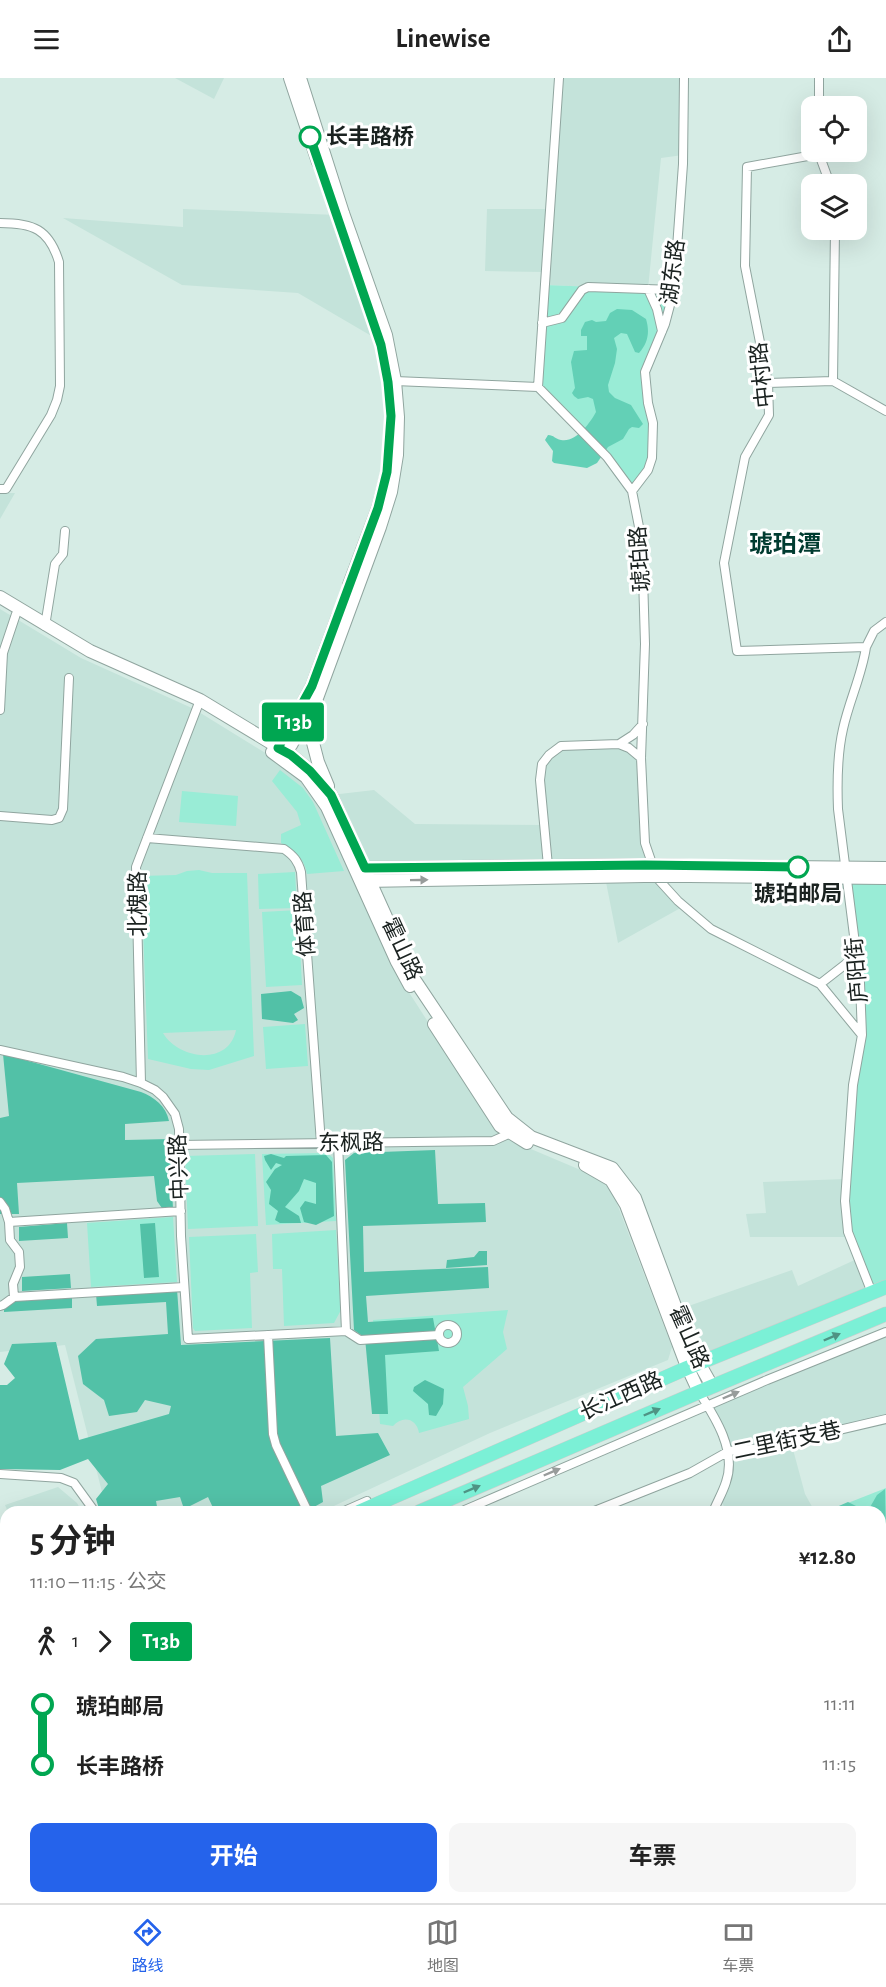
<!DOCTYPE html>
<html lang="zh">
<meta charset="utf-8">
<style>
body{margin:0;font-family:"Alegreya Sans","Noto Sans SC",sans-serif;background:#f6f6f6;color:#222;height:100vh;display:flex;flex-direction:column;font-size:22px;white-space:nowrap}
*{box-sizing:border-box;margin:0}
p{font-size:20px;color:#767676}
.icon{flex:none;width:33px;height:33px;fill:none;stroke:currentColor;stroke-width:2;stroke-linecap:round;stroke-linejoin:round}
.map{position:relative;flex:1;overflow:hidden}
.details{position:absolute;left:0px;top:1428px;width:886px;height:398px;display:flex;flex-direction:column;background:#fff;border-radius:18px 18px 0 0;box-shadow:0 6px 24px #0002}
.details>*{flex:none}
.badge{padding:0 12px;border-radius:4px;font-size:21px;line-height:39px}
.controls{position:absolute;left:801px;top:18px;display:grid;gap:12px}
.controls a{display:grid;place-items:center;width:66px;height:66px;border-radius:12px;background:#fff;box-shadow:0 6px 24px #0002;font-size:30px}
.map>.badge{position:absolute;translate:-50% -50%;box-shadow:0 0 0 3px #fff}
.legs{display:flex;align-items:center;gap:9px;height:66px;padding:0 30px;font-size:20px}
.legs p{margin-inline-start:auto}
.head{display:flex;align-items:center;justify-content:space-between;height:102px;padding:0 30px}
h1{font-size:33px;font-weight:700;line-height:45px}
.button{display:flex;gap:12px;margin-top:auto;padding:12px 30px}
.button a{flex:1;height:69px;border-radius:12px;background:#2563eb;color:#fff;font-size:24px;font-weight:700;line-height:69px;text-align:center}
.button a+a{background:#f6f6f6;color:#222}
ul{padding:0 30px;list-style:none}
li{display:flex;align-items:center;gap:21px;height:60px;font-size:22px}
li i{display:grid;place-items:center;width:9px;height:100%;margin:0 8px;background:currentColor}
li i::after{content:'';width:15px;height:15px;margin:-8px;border:4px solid;border-radius:50%;background:#fff}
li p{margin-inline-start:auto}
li:first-child i{background:linear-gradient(#0000 50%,currentColor 0)}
li:last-child i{background:linear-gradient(currentColor 50%,#0000 0)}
header{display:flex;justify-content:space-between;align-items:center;height:78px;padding:0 30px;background:#fff;font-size:27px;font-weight:700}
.menu{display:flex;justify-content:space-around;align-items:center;height:84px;border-top:2px solid #e0e0e0;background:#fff;font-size:16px;color:#767676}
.menu a{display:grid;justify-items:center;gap:3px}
.menu .selected{color:#2563eb}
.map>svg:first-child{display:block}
</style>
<header><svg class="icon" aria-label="menu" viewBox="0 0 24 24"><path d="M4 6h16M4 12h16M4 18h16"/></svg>Linewise<svg class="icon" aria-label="share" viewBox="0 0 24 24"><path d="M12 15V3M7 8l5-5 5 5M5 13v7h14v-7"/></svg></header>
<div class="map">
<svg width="886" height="1825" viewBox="0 0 886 1825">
<rect width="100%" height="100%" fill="#d6ece5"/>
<path fill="#c4e3da" d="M175,0H224L214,21Z
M559,0H684L683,77L661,80L648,211L545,207V194L485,193L487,131H550Z
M183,131L337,137L380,263L298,215L182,207L63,140L183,149Z
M0,415H15L0,441Z
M0,531L81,580L194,631L272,679L303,702L323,732L393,887L410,916L497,1051L512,1063L590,1096L605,1106L614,1118L672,1269L668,1282L490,1355L321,1434H107L65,1267L0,1274Z
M619,666L641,680L645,765L652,787L365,790L331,717L374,712L415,746L544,747L542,686L561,668Z
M605,799L657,800L684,828L618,865Z
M846,1101L850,1159H750L746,1136L766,1135L763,1104Z
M859,1180L870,1210L697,1282L677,1232L792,1192L798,1208Z
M886,1254V1341L791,1364L805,1416L815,1434H726L720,1418L729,1373L708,1327Z
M58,1409L77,1425L82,1434H8L5,1427Z
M6,1487V1577L0,1580V1490Z
M6,1628V1820H326L328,1825H0V1631Z
M730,1820H784L787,1825H733Z"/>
<path fill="#99ecd6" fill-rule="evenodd" d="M545,207L674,212L645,295L652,380L632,413L607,379L538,309Z
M280,692L303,710L313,724L344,793L307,796C304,780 295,772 281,765V756L301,747L297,734L272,703Z
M182,713L238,718L236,748L179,744Z
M199,792L212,795H247L254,978L209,992L191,991L148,981L141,798L176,797L187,793ZM236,952C229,988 179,982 163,955Z
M295,794L297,830L259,831L258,796Z
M847,800H886V1204L870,1210L848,1154L845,1123L862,957Z
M298,832L302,907L266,909L262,834Z
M305,946L308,988L266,991L263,949Z
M327,1075L333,1080L336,1143L266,1147L262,1076Z
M255,1076L258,1148L188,1151L185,1078Z
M173,1139L177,1204L91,1209L87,1145Z
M336,1152L341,1232L334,1245L284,1248L282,1191H273L272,1156Z
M256,1156L258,1194L250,1195L252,1250L195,1253L193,1250L189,1159Z
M508,1232L503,1254L507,1271L463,1309L468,1328L469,1341L419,1355C417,1340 402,1337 393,1348L380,1346L373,1242Z
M886,1410V1825H787L784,1820H880V1434H825Z"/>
<path fill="#52c1a7" d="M291,913L301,919L304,930L294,936L298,942L293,945L262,941L261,916Z
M3,976L141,1014C154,1019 166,1028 169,1043L125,1046V1062L170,1061L173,1132L164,1133L157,1123L154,1098L17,1105L19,1136H0V1040L9,1038Z
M435,1072L438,1126L485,1125L486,1144L363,1148L364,1194L488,1189L489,1210L366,1218L368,1244L433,1240L439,1273L385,1277L388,1336H372L365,1260L354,1252L345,1082L354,1075Z
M271,1076L284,1080L286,1078L326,1077L332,1084L334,1138L316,1147L304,1144L300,1130L305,1123L316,1126V1105L304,1101L299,1113L285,1129L299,1138L301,1145H280L275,1142L278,1133L269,1126L271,1112L266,1104L275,1091L282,1087L276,1085L271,1092L265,1082L264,1078Z
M67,1145L68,1160L19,1163V1149Z
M155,1145L159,1199L144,1200L140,1146Z
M479,1173H487V1187L446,1190L447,1182L474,1179Z
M70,1196L71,1210L22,1213V1199Z
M177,1211L181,1267L330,1260L336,1358L378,1355L390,1377L321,1408L323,1424L305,1434H215L208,1419L184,1431L180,1419L156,1423L158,1434H100L96,1421L108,1406L88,1381L60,1392L0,1391V1307H7L15,1300L4,1286L12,1266L56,1264L79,1362L169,1336L171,1328L145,1322L137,1334L109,1338L104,1322L83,1306L78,1278L96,1261L168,1256L166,1224L97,1228L96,1216Z
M72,1219V1230L4,1234V1229L14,1222Z
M425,1302L444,1311L443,1326L436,1338L429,1337L428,1326L413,1313L414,1309Z"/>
<path fill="#63d0b6" d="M617,231L632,232L646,241C650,254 648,265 639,275L635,274L627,256L621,255L614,260L617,271L615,285L608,307L609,314L615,320L631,327L643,346L639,350L632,349L629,351L623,361L608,369L597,385L587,390L554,385L552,383L553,373L545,362L548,357C554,357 555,361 561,362C576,365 590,345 596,334L593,321L588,319L578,321L574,318L572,315L575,310L571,284L574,273L587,272V258H581V252L585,244L592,242L596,244L606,243L610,235Z
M885,1411L886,1461L881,1464L880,1434H825L848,1424L864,1432L869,1431L877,1417Z
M881,1807L886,1814V1825H787L784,1820H880Z"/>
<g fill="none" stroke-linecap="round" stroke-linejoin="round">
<g stroke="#90a59f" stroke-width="10">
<path id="minor" d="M559,0L538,309L607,379L632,413L642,464L645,566L641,680L645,765L657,800L678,823L711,851L820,906
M819,0V28
M819,74V76L747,89L745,188L768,305L769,337L745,379L724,485L737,573L866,569L874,553L886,544
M819,76L830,106
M0,145C33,145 49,151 59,184L60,308L57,322L51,337L6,411H0
M835,152L833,303L886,333
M648,211L657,231L662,253
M542,245L562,240L582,212L588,209L674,212
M388,305L395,303L538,309
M768,305L833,303
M632,413L648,392L652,380L653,345L648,325L645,294L665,246L674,212L683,86L684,0
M45,548L55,486L63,476L65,453
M866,569C862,597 849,623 843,651C837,677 837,705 838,731L860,905L862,957L853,1007L845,1123L848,1154L872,1215
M0,632L3,575L16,536
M619,666L633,657L643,646
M0,738L52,742L59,740L63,731L69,600
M147,760L284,771C294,778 298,783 301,794L321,1065
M548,788L540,702L542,686L549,677L561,668L619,666L629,670L641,680
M856,878L820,906L861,956
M0,972L123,999L141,1005L155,1012L163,1019L175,1036L179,1051L181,1158L188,1261L346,1253L360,1262L439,1257
M141,1005L136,789L200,622
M338,1065L346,1253
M179,1067L493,1063L513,1054
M0,1124L5,1131L9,1144L10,1162L19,1174L20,1189L13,1206L14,1219
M9,1144L181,1133
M0,1228L3,1227L14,1219L184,1209
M439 1256a9 9 0 1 1 18 0a9 9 0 1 1-18 0Z
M268,1257L273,1356L276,1367L308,1434
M699,1314C715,1339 737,1373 726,1404C723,1414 717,1424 713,1434
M0,1396L61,1400L74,1405L95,1434
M342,1434L367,1423
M460,1434L767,1302L886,1254
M592,1434L690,1395L729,1373L762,1370L886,1341
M0,1631L6,1628
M880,1674L886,1669
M880,1697L886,1702"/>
</g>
<g stroke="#90a59f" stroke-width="12">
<path id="tertiary" d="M326,1820L328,1825
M335,1820L337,1825"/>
</g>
<g stroke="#90a59f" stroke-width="14">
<path id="secondary" d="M290,0L318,84
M349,507L378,430L387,396
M0,519L90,573L200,622L291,677L310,693L331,717L414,901L507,1040L531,1059L612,1090L635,1120L691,1271L712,1308
M316,629L311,657L318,684L328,708
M272,674L306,699L327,729L397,884L410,908
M276,674L312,608L338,538
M278,674L291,667L317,620L380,449L391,414L397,377L398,339L395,303L386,257L343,135L300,0
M689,788L886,790
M358,790L644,787
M689,798L886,800
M364,803L644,798
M434,946L500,1048L527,1065
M585,1087L611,1102L626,1127L686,1286L699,1314"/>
</g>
<g stroke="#cdcece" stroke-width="15">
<path id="trunk" d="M359,1434L687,1290L886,1209
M419,1434L699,1314L886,1236
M0,1587L6,1584
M0,1614L6,1612"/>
</g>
<use href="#minor" stroke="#fff" stroke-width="8"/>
<use href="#tertiary" stroke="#fff" stroke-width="10"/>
<use href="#secondary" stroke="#fff" stroke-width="12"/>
<use href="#trunk" stroke="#7bf0d6" stroke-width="14"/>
<g stroke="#90a59f" stroke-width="14" stroke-linecap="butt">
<path id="secondary-bridge" d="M644,787L689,788
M644,798H689"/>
</g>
<use href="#secondary-bridge" stroke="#fff" stroke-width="12"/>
</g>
<defs><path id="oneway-solid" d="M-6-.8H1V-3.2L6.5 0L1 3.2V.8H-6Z" transform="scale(1.5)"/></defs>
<g fill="#989c9b">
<use href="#oneway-solid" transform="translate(419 802) rotate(-1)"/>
<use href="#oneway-solid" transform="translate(731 1317) rotate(-23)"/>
<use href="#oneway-solid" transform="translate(552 1394) rotate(-23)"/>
</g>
<g fill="#4f9384">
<use href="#oneway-solid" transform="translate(832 1259) rotate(-23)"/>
<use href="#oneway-solid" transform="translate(652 1334) rotate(-23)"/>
<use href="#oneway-solid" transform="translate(472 1411) rotate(-23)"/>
</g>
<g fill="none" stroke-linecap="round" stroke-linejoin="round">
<g stroke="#fff" stroke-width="14">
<path id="line-1" d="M310,59L381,267L388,304L391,338L387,394L378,430L312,608L278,670L291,677L310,693L331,717L365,790L645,787L798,789"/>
</g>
<use href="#line-1" stroke="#00a651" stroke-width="9"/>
</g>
<g fill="#fff" stroke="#00a651" stroke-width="3">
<circle cx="310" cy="59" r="10"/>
<circle cx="798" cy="789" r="10"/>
</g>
<g text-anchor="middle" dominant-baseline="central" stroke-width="6" stroke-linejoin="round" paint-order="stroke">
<g font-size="22" font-weight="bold" fill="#1a2220" stroke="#fff" text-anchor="start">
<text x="326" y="59">长丰路桥</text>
<text x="798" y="816" text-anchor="middle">琥珀邮局</text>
</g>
<g font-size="22" fill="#1a2220" stroke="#fff">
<text transform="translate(673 194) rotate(-83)">湖东路</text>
<text transform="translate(762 297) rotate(-96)">中村路</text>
<text transform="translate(640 481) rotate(-94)">琥珀路</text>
<text transform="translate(138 826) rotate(-90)">北槐路</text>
<text transform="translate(305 846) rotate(-94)">体育路</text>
<text transform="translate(402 871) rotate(65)">霍山路</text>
<text transform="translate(857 892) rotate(-95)">庐阳街</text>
<text transform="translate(351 1065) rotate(-1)">东枫路</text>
<text transform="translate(179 1089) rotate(-92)">中兴路</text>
<text transform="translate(689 1259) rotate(66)">霍山路</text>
<text transform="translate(621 1318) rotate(-24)">长江西路</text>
<text transform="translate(787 1363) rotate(-12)">二里街支巷</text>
</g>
<g font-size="24" font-weight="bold" fill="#003b30" stroke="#fff">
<text x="785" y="467">琥珀潭</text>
</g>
</g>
</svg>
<div class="controls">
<a><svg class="icon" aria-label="locate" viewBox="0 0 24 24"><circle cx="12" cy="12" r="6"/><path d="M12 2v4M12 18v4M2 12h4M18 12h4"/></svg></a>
<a><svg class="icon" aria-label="layers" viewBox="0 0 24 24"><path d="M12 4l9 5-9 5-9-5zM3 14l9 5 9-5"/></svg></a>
</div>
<b class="badge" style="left:293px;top:644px;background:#00a651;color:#fff">T13b</b>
<section class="details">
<div class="head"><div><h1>5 分钟</h1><p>11:10 – 11:15 · 公交</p></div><b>¥12.80</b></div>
<div class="legs"><svg class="icon" aria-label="walk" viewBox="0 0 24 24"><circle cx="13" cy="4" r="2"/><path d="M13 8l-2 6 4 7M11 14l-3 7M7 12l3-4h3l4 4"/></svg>1<svg class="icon" aria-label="forward" viewBox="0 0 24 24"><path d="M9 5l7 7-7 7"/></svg><b class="badge" style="background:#00a651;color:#fff">T13b</b></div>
<ul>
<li><i style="color:#00a651"></i><b>琥珀邮局</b><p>11:11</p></li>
<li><i style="color:#00a651"></i><b>长丰路桥</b><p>11:15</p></li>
</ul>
<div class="button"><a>开始</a><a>车票</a></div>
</section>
</div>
<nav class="menu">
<a class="selected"><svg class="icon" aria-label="directions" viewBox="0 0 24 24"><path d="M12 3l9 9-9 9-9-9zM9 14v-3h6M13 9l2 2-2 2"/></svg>路线</a>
<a><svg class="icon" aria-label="map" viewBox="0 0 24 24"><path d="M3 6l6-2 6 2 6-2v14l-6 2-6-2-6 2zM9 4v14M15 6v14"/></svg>地图</a>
<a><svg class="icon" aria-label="tickets" viewBox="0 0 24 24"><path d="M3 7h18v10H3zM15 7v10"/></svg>车票</a>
</nav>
